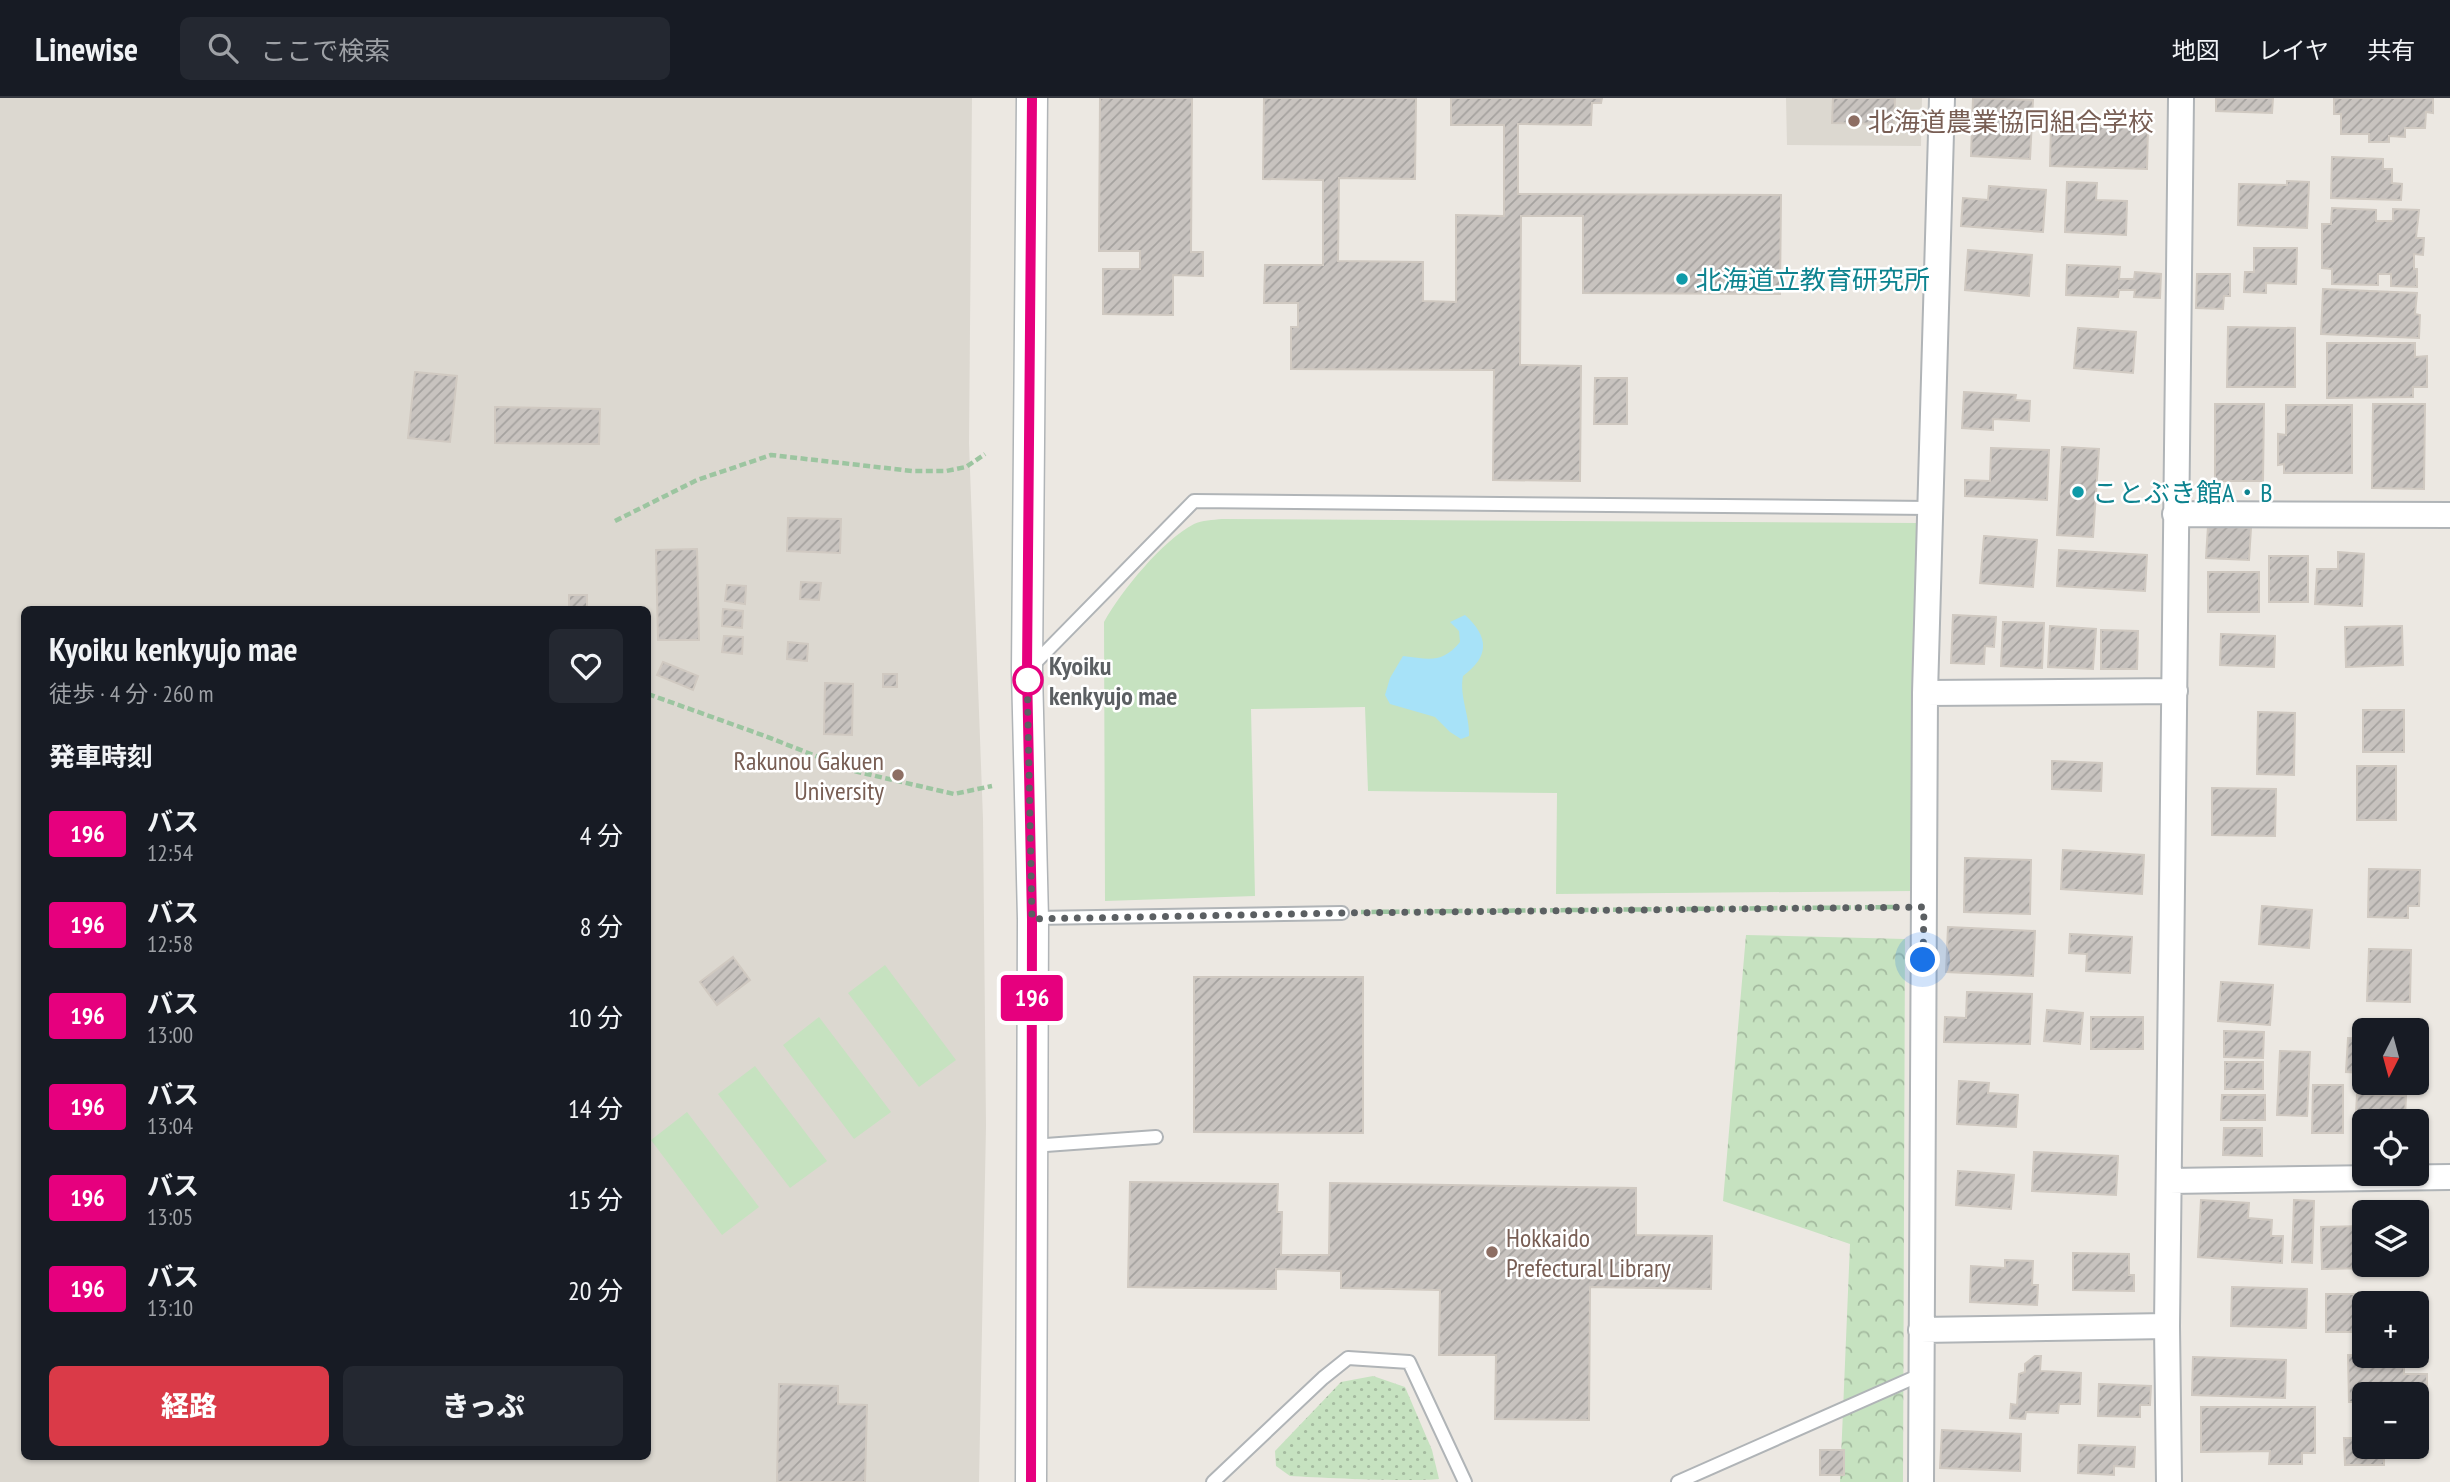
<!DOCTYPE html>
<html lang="ja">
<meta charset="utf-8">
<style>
body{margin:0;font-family:"PT Sans Narrow","Noto Sans JP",sans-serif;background:#242831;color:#f1f3f6;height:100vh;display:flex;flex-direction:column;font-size:26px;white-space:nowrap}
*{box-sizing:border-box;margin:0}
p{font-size:23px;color:#9ea1a6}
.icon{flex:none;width:38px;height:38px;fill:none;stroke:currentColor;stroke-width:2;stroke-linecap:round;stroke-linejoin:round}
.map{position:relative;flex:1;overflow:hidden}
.panel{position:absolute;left:21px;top:508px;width:630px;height:854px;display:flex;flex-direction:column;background:#171b24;border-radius:10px;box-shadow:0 2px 5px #0004}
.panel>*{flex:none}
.badge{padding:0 14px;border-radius:5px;font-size:24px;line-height:46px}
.needle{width:46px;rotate:186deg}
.fabs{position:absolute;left:2352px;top:920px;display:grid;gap:14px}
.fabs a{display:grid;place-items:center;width:77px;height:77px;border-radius:10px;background:#171b24;box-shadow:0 2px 5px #0004;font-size:35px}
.you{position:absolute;width:35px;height:35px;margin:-18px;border:5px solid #fff;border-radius:50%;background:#1a73e8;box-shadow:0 0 0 10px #1a73e833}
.map>.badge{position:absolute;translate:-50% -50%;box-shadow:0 0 0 4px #fff}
h2{padding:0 28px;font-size:26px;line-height:63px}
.round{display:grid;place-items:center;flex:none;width:74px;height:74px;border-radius:10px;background:#242831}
.headline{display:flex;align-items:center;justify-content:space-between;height:119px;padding:0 28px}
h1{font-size:33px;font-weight:800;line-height:52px}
.button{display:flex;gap:14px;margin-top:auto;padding:14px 28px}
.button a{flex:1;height:80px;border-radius:10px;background:#da3a48;color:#fff;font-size:28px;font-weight:800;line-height:80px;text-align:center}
.button a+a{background:#242831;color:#f1f3f6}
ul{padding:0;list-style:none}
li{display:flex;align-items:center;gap:21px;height:91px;padding:0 28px}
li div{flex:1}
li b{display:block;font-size:26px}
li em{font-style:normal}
li .badge{min-width:77px;font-weight:700;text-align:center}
header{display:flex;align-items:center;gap:42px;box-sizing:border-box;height:98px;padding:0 35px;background:#171b24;border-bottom:2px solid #363941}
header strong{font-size:33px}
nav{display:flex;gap:38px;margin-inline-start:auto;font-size:24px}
.search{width:490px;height:63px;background:#242831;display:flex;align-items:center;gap:18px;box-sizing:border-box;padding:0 24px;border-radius:10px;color:#9ea1a6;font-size:26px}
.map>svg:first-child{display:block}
</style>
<header>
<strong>Linewise</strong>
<div class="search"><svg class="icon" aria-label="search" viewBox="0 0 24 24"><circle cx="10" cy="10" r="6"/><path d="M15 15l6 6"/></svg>ここで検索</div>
<nav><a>地図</a><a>レイヤ</a><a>共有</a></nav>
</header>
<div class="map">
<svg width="2450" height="1384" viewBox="0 0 2450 1384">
<defs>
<pattern id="grass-dots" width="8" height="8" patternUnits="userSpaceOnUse" patternTransform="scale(1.75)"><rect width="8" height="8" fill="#c6e2c0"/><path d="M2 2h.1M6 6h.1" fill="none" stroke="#a4ba9f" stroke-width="1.8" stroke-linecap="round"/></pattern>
<pattern id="forest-crowns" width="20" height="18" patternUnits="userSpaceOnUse" patternTransform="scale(1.75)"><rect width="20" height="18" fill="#c6e2c0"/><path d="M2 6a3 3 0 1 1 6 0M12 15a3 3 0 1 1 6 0" fill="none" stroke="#a4ba9f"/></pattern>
<pattern id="building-hatch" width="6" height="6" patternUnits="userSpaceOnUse" patternTransform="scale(1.75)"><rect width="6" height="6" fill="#c8c3bf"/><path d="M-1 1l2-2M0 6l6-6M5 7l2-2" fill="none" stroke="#a5a29f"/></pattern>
</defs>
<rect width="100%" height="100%" fill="#ece8e2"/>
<path fill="#dcd8d0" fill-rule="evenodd" d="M0,0H972L969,345L983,721L986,1028L979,1384H0ZM24,511H648V1358H24Z
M1786,0H1922L1921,48L1787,47Z"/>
<path fill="url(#grass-dots)" d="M1373,1278L1405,1289L1432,1352L1439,1381C1412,1384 1324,1380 1290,1378L1276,1368L1275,1353L1341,1284Z"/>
<path fill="url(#forest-crowns)" d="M1746,837L1905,841L1903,1384H1840L1850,1146L1723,1103Z"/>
<path fill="#c6e2c0" d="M1222,421L1918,425L1912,793L1556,796L1557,695L1368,693L1365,609L1251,611L1255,798L1105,803L1104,524C1122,492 1162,443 1194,426C1202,422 1213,422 1222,421Z
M885,867L956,962L919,989L848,895Z
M819,919L891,1014L854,1041L783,947Z
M755,968L827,1063L790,1090L718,996Z
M687,1014L759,1109L722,1137L651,1042Z"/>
<path fill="#a7e2f8" d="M1465,517C1489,539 1490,558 1463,578C1459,598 1470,618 1469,638L1461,641L1450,634L1435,619L1390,606L1385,597L1390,580L1403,558C1429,561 1442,566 1460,544L1459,533L1450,524Z"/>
<path fill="url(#building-hatch)" stroke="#d0c9c1" stroke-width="2" d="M1100,0H1192L1191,154H1203V178L1173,177V217L1103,216V171H1140V153H1099Z
M1264,0H1416L1415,81L1339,80L1338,163L1423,164V203L1456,204V117L1504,118V27H1451V0H1602L1601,5H1592L1591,27L1518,26V96L1781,97L1780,196L1583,195V118H1521L1520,267L1581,268L1580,383L1493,382L1494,272L1291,271V229H1298V205H1264L1265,167H1323V82L1263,81Z
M1833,0H1895L1894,26L1832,25Z
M1973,0L2033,2L2030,61L1971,58Z
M2216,0H2273L2272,15L2216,13Z
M2334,0H2433V15L2426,14L2425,30H2405V39L2389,38V44H2369V36H2341V16H2334Z
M2051,26L2148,30L2147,71L2050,68Z
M2332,59L2383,61V71H2392V85L2402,86L2401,102L2331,100Z
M2287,83L2309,84L2307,130L2238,127L2239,86L2287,87Z
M2067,84L2097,85L2096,102L2127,103L2126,137L2065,134Z
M1989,88L2046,92L2043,134L1961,128L1963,100L1988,102Z
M2332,110L2376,112V123H2393V111L2419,112L2416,140H2424L2423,157L2414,156V171H2417V189L2391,188V176H2378V187L2332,186V171L2322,170V126H2331Z
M2254,150H2297L2296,186L2266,185V195L2244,194L2245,174H2254Z
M1968,152L2032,157L2029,198L1965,192Z
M2067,167L2120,169L2119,181H2134L2135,174L2161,176L2160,200L2134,199L2135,192H2119L2118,199L2066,197Z
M2197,176H2230V198H2224L2223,211L2196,210Z
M2323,191L2417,195L2415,216L2420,217L2419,240L2321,236Z
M2228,229L2295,230V289H2227Z
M2078,230L2136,234L2133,275L2074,270Z
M2327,245H2415V259L2427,258V289H2413V299L2327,300Z
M415,274L457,278L450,344L408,340Z
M1595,280H1627V326H1594Z
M1964,294L2016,297L2015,302L2030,303L2029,323L1993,321V332L1962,330Z
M2215,306H2264L2263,383H2215Z
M2373,306H2425L2424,391L2372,390Z
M2286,307H2352V375H2284V366L2278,367V336L2286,337Z
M495,309L600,311L599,346L495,345Z
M2062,349L2099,351L2093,439L2057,437Z
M1991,350L2049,352L2047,402L1965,398V382L1990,383Z
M788,420L841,421L840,455L787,453Z
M2208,428L2251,430L2249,462L2206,460Z
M1984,438L2037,442L2033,489L1980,485Z
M697,451L699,542H658L656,452Z
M2059,452L2147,457L2145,493L2057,488Z
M2338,454L2364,456L2362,508L2315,506L2317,471H2338Z
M2269,458H2308V504H2269Z
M2208,474H2259V514H2208Z
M801,484L821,485L819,502L800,501Z
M727,487L746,488L745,506L725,503Z
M569,497H587V511H569Z
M723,511L743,513L742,530L722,528Z
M1953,517L1996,519L1994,549L1985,548L1984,566L1951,565Z
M2003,524L2044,525L2042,570L2001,568Z
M2050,528L2096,531L2093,571L2048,569Z
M2402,528L2403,567L2346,569L2345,529Z
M2101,532L2138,533L2137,571H2101Z
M2221,536L2275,538L2274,569L2220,567Z
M724,538L743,539L742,556L722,554Z
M788,544L808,546L807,563L787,561Z
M663,564L698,578L693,592L657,577Z
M883,576H897V589H883Z
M825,585L853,586L852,637L824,636Z
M2363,612H2404V654H2363Z
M2258,614L2295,615L2294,677L2257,676Z
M2052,663L2102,665L2101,693L2052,691Z
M2357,668H2396V722H2357Z
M2212,690L2276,691L2275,738L2212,737Z
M2063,752L2144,757L2142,796L2061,791Z
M1965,760L2031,762L2030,816L1964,814Z
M2369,771L2420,772L2419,808H2408V820L2368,819Z
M2262,808L2312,812L2309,850L2259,846Z
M1948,829L2035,833L2033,878L1946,874Z
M2070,836L2132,839L2130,875L2086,873L2087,856L2069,855Z
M2369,851L2411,852L2410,904L2367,903Z
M733,859L750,882L717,907L700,884Z
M1194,879H1363V1035L1194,1034Z
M2221,884L2273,887L2270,927L2218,923Z
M1967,894L2032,896L2030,946L1944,944L1945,919L1966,920Z
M2047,912L2083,915L2080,946L2044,943Z
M2091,919H2143V951H2091Z
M2224,933L2264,934L2263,960L2224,959Z
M2348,940L2364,941V975L2346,974Z
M2280,953L2310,954L2307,1018L2277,1017Z
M2225,964H2263V991H2225Z
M1959,983L1989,985L1988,995L2018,997L2016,1029L1957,1026Z
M2313,987H2343V1035H2312Z
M2357,996L2406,998L2405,1019L2356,1016Z
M2222,997H2265V1022H2221Z
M2417,1024H2427V1060H2417Z
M2224,1030H2262V1058L2223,1057Z
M2034,1054L2118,1058L2116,1097L2032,1093Z
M1958,1073L2014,1077L2011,1111L1956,1107Z
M1130,1084L1278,1086L1277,1114H1282L1281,1157H1329L1330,1085L1636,1090V1137L1712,1138L1711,1191L1590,1189L1589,1322L1495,1321L1496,1257H1439L1440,1192L1341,1190V1173L1276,1171V1191L1128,1189Z
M2201,1102L2249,1105L2248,1120L2272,1122L2271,1138H2283L2282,1165L2198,1159Z
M2294,1102L2314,1103L2312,1165L2292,1164Z
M2364,1128V1167H2417V1150H2425V1169L2322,1171L2321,1129Z
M2073,1155L2129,1156V1177H2134V1193L2073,1192Z
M2005,1162L2033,1163L2032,1187H2038L2037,1207L1970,1204L1971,1168L2005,1170Z
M2232,1189L2307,1191L2306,1230L2231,1228Z
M2326,1196H2383V1206H2364V1234H2326Z
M2417,1237H2426V1256H2417Z
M2348,1257L2386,1258V1266H2404V1276H2427V1303H2417V1297H2364V1304H2349Z
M2035,1258H2041L2040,1273L2081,1275L2080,1306H2059L2058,1315L2026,1314L2025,1321L2010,1320L2011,1306L2017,1307L2019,1276L2025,1274V1266Z
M2193,1259L2286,1262L2285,1300L2192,1297Z
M779,1286L838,1288V1306L867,1307L865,1384H777Z
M2099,1286L2151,1288L2150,1307H2140V1319L2098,1318Z
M2201,1309H2315V1355H2302V1366H2269L2270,1353L2201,1354Z
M2417,1309H2424V1322H2417Z
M1942,1332L2021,1336L2020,1373L1940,1370Z
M2344,1340H2364V1349H2384V1367H2345Z
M2079,1347L2135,1349L2134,1369L2114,1368V1377L2078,1375Z
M1820,1352H1844V1377H1820Z"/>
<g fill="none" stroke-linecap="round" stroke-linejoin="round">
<g stroke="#b0b4b7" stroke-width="16">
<path id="service" d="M1030,570L1194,403L1930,410
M1034,820L1342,815
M1032,1048L1156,1039
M1213,1384L1323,1280L1348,1260L1409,1264L1465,1384
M1678,1384L1920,1277"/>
</g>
<g stroke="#b0b4b7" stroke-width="28">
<path id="minor" d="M2175,416L2450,417
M1925,595L2175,593
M2169,1083L2450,1079
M1921,1232L2167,1228
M1921,1384L1925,595L1942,0
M2169,1384L2167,1228L2181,0"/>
</g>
<g stroke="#b0b4b7" stroke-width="33">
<path id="tertiary" d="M1031,1384L1033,821L1027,573L1032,0"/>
</g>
<path stroke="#9cc5a0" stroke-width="4.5" stroke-dasharray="7 3.5" stroke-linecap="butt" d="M615,423L697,382L771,357L912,373H946L966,369L985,356
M648,596L765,638L854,673L954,696L992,688
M1361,814L1898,809"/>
<use href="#service" stroke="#fff" stroke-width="12"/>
<use href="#minor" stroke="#fff" stroke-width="24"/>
<use href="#tertiary" stroke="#fff" stroke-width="30"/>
</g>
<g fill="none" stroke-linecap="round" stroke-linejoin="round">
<g stroke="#fff" stroke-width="16">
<path id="line" d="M1031,1384L1032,821L1027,573L1032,0"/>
</g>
<use href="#line" stroke="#e6007e" stroke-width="10"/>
<path stroke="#5b5f62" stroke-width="7" stroke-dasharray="0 12.6" d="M1028,582L1027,573L1032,821L1342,815L1924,809L1923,862"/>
</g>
<g fill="#8d6e63" stroke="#fff" stroke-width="2.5">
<circle cx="1854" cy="23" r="7"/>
<circle cx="898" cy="677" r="7"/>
<circle cx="1492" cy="1154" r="7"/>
</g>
<g fill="#0f9aa8" stroke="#fff" stroke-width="2.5">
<circle cx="1682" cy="181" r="7"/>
<circle cx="2078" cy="394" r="7"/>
</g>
<circle fill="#fff" stroke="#e6007e" stroke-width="3.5" cx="1028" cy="582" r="14"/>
<g text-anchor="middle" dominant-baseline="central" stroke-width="5" stroke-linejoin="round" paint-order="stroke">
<g font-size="26" fill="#785e54" stroke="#fff" text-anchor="start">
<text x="1868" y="23">北海道農業協同組合学校</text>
<text x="884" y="662" text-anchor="end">Rakunou Gakuen<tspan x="884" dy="30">University</tspan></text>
<text x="1506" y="1139">Hokkaido<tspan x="1506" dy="30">Prefectural Library</tspan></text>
</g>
<g font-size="26" fill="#0d838f" stroke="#fff" text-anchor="start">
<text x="1696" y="181">北海道立教育研究所</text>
<text x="2092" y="394">ことぶき館A・B</text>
</g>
<g font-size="26" font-weight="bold" fill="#5b5f62" stroke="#fff" text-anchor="start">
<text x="1049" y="567">Kyoiku<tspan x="1049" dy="30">kenkyujo mae</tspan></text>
</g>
</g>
</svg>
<div class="fabs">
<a><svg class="needle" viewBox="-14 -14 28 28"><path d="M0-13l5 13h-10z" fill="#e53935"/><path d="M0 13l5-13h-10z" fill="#9ea1a6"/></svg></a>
<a><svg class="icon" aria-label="locate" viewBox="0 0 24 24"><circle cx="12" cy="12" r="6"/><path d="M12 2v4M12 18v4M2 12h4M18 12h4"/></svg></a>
<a><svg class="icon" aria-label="layers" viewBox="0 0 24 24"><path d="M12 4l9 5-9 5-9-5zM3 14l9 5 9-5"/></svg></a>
<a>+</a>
<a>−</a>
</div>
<div class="you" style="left:1923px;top:862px"></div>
<b class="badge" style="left:1032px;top:900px;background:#e6007e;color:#fff">196</b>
<section class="panel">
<div class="headline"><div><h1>Kyoiku kenkyujo mae</h1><p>徒歩 · 4 分 · 260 m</p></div><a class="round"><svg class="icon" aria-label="heart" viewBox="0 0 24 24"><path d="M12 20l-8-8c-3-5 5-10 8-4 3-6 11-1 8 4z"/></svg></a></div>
<h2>発車時刻</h2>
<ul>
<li><span class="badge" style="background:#e6007e;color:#fff">196</span><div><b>バス</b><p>12:54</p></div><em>4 分</em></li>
<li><span class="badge" style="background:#e6007e;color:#fff">196</span><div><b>バス</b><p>12:58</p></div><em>8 分</em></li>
<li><span class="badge" style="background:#e6007e;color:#fff">196</span><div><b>バス</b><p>13:00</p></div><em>10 分</em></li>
<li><span class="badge" style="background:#e6007e;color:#fff">196</span><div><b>バス</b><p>13:04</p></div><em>14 分</em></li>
<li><span class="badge" style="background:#e6007e;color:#fff">196</span><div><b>バス</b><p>13:05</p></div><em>15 分</em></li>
<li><span class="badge" style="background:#e6007e;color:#fff">196</span><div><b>バス</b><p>13:10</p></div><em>20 分</em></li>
</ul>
<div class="button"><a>経路</a><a>きっぷ</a></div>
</section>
</div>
